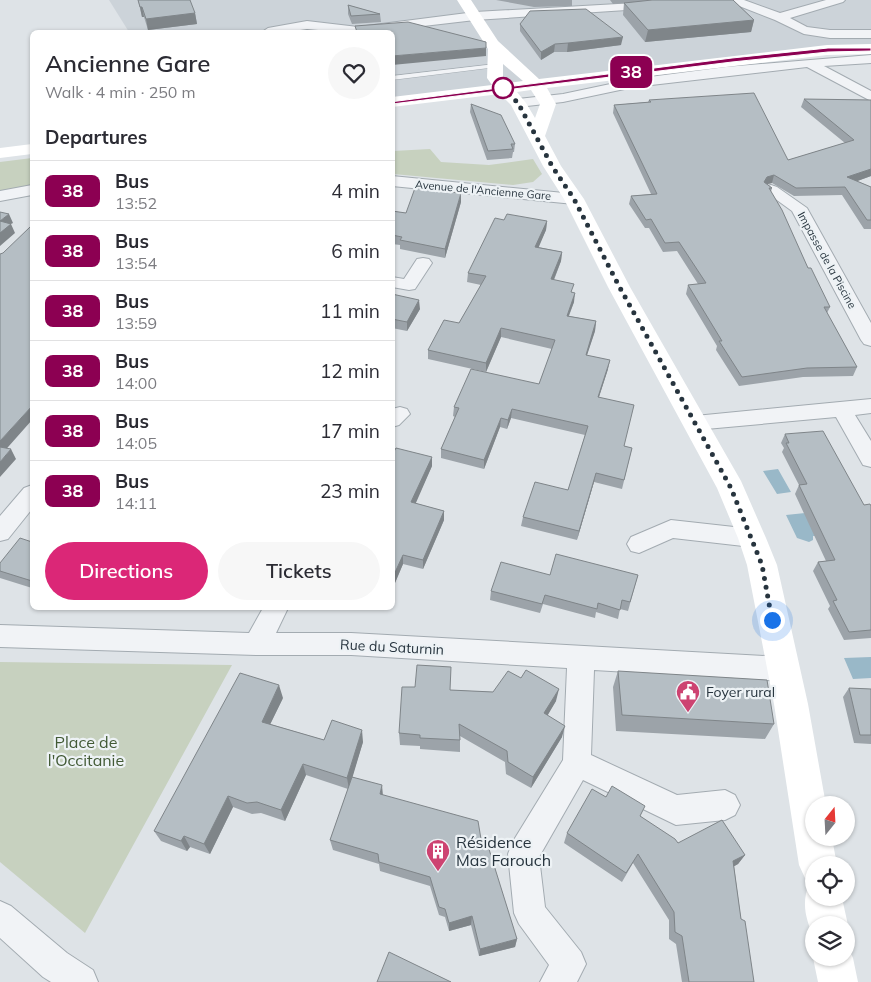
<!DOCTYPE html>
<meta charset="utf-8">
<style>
body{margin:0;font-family:Mulish,sans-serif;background:#f7f7f7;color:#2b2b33;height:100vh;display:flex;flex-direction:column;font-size:19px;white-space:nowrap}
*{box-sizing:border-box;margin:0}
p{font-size:16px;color:#7c7c81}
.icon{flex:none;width:28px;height:28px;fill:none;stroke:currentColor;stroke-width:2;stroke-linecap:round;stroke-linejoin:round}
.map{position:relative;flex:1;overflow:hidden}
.details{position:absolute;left:30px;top:30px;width:365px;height:580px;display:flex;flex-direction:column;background:#fff;border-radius:8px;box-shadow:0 1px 4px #0004}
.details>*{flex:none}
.badge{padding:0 10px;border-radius:8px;font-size:18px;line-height:32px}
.needle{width:32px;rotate:18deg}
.tools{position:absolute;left:805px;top:796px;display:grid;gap:10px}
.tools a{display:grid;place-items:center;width:50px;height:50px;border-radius:50%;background:#fff;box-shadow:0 1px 4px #0004;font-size:25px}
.you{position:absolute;width:25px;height:25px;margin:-12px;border:4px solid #fff;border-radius:50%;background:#1a73e8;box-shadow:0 0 0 8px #1a73e833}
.map>.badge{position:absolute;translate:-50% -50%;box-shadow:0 0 0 2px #fff}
h2{padding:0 15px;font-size:19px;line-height:45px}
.round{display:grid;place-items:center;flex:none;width:52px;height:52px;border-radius:26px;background:#f7f7f7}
.headline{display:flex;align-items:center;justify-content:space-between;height:85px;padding:0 15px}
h1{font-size:24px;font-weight:600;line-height:38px}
.primary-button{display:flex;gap:10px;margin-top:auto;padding:10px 15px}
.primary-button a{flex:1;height:58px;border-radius:30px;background:#db2777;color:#fff;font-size:20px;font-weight:600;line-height:58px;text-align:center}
.primary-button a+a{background:#f7f7f7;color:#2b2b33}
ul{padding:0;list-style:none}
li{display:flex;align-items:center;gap:15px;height:60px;padding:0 15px;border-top:1px solid #e1e1e2}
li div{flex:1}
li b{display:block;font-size:19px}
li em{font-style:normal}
li .badge{min-width:55px;font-weight:700;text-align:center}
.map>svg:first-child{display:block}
</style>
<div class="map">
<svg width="871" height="982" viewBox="0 0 871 982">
<rect width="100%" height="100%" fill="#dee3e7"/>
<path fill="#ccd3d9" d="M109,0H871V46L393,100L392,32H129Z"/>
<path fill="#c7d1bf" d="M430,149L441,162L489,165L533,159L542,174L533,182L513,185L393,174V151Z
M32,158V186L0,191V162Z
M0,662L232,665L85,933L0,862Z"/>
<path fill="#99b8c8" d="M778,469L791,492L777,494L763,471Z
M805,513L816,536H813V540L809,542L797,538L786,515Z
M871,657V678L853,679L844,658Z"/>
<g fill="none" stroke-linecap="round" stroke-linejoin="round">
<g stroke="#a3abb1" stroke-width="1">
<path id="lane" d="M495,64L498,66L497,67L392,80V76Z"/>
</g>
<g stroke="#a3abb1" stroke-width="2">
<path id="street" d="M727,0H744L780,13L826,0H845L843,2L790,18L807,27L830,30H871V38H830L804,34L775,20L729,2Z
M653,2L659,6L657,8L475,20L372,32H341L307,29L286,32H262L268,28L307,21L358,27L475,12Z
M871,55V63L824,66L871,91V101L807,67L634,87L563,102L518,107L511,103L518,99L563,94L634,79L726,67Z
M392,176L574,194L580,196L582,199L580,202L574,204L392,186Z
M32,185V195L0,201V191Z
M771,185L777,187L807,208L871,323V346L864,344L861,340L792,211L763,190L765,187Z
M423,258L429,259L432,263L415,289L409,290L392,287V277L404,279L417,259Z
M871,399V413L855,415L871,441V467L863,465L836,417L695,430L688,428L685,423L688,418L695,416Z
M400,407L407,409L410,414L399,425L392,427V409Z
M32,485V509L8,539L0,541V516L24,488Z
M671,520L752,529L760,531L764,538L760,545L752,547L673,538L639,553L631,551L627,544L631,537Z
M263,608H288L276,633H351L783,657L792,661L796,669L792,677L783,681L594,670L591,755L677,795L725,790L735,795L740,805L735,815L725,820L676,825L583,780L539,857L545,907L581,952L586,964L577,982H540L549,965L519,924L514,913L508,854L512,843L563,760L567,668L351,655H256L0,647V625L249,633Z
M0,901L11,906L67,953L93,970L98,982H51L43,977L0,938Z"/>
</g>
<use href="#lane" fill="#f1f3f6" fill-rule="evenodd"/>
<use href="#street" fill="#f1f3f6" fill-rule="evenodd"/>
<path fill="#fff" fill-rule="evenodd" d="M457,0H471L498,41L539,79L827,45L871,44V54L827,55L547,88L556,104L545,136L561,166L584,199L630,287L741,481L766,538L777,565L808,704L826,805H814V838H832L837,865H814V882L805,878L799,865L774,704L747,565L738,538L717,488L608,287L564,199L543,166L511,105L500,94L392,107V97L492,85L487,78L488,49ZM503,64L523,81L508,83L503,77ZM531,90L540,104L535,118L526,103L517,92Z
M32,144V154L0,158V148Z
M814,883V898H842L848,925L846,928V925H814V938C806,919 801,904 809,884Z
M846,943L853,958L858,982H818L813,958L814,956V958H846Z"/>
</g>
<path fill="#9ca3a9" d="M138,0L195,13L197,24L148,30L144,17H142Z
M496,0H572V6L534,7Z
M610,0H733L754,20L751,32L645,42L623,15L624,3L636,2L613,4Z
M348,5L380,14L381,22L352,24L348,14Z
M520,24L621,45L567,52H554L541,60L520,31Z
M804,99L871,100V176L857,181L871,187V229H864L842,195L794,196L772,183L767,184L772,188L771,192L808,268L830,307L827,313L857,367L853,376L803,377L739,386L716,350L717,346L686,294L688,285L698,284L677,251L663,252L649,228H645L629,204L631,196L651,194L613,113L614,105L648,102L649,100L788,160L845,143L801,107Z
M471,104L515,144L514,152H513L512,158L487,160L470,112Z
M461,202L445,258L400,249V245L392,244V211L406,213Z
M504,220L547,221L546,230L538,247L562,252L561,261L554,280L573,293L574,302L569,316L596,321L595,331L587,355L608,369L599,397L624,446L632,448L622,489L594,482L577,540L521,526L523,517L568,490L585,435L511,418L507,429L500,427L484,469L441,458V449L455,417L453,416L454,407L539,384L552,349L501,337L486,372L428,359V350L459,323L481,285L467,282L468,273Z
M392,294L420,309L407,331L392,328Z
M785,434L864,505L871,506V638L844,640L828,609L830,606L813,571L818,562L826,561L795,494L799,485L782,452L784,448L781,443Z
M392,455L432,457V466L415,503L444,511V520L423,569L403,564L392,590Z
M32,542V588L0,578V563Z
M550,575H638L628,611L620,609L618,619L596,612L595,618L543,604L540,613L490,600L491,591Z
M618,671L774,724L765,739L616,731L613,687Z
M849,688L871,689V744L854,743L843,697Z
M450,690L493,692L556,701L547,715L562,737L531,788L506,774L505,762L460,736V752L420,749V746L400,745L399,733Z
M283,698L270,724L324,740L363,742L352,777L383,795L482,845L517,939L515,947L479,956L471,925L449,931L445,917L439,915L430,886L380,871L379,864L333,850L330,840L348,789L306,775L285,821L261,813L252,814L233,807L210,854L190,847L187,851L161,841L154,831Z
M606,797L640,816L678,843L745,855L738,864L734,866L741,919L754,982H682L676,944L669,939V920L633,863L622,882L564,843L567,833Z"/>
<path fill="#7f8589" d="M140,7H142L144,17H142Z
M195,13L197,24L148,30L146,19Z
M754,20L751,32L645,42L648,30Z
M623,37L621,45L567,52L568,43Z
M555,44L554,52L541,60V52Z
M486,48V56L392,65V56Z
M871,169V176L844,186L847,177Z
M774,175L772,183L764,185V182L767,177Z
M461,193V202L445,258V249Z
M9,214L13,223L11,224L15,233L0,246V221Z
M547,221L546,230L535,256V247Z
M562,252L561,261L550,289L551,279Z
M575,293L574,302L565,325L567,316Z
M419,300L420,309L407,331V322Z
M596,321L595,331L584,364L586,355Z
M501,328V337L486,372V363Z
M610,360L608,369L596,406L598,397Z
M32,406V420L1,455L0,452V441Z
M512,409L511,418L507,429L508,420Z
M501,418L500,427L484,469V460Z
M11,449L16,459L0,477V462Z
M432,457V466L412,512L411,502Z
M596,473L594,482L577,540L579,531Z
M444,511V520L423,569V560Z
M403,555V564L392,590V579Z
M279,685L283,698L266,733L262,722Z
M559,689L556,701L542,725L544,713Z
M565,726L562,737L531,788L533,777Z
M362,730L363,742L349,789L347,778Z
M303,764L306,775L285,821L281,810Z
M382,785L383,796L380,794Z
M228,796L233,807L210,854L204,844Z
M184,836L190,847L187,851L181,841Z
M745,855L738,864L726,871L733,861Z
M472,916L471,925L449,931V923Z
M517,939L515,947L479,956L480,949Z"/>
<path fill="#b5bec4" stroke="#7f8589" d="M138,0H190L195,13L146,19L142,7H140Z
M652,0H733L754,20L648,30L624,3Z
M348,5L380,14L351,16Z
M586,9L623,37L568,43L555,44L541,52L520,24L530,11Z
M408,22L486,42V48L392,56V32H357L355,26Z
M754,93L788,160L854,140L804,99L871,100V169L847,177L871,187V220H867L845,187L796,188L774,175L767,177L764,182L772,188H769L782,210L808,268H811L830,307H824L857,367L807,368L742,377L719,341H722L688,285L706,283L679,242L665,243L651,219L646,220L631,196L657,194L614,105L651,102L649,100Z
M471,104L501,115L515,144H511L513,149L488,151Z
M415,188L461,193L445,249L400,240L402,237L392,235V211L406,213Z
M0,212L9,214L0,221Z
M507,214L547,221L535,247L562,252L551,279L574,284L571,292L575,293L567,316L596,321L586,355L610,360L598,397L634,405L624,446L632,448L624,480L596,473L579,531L523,517L535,482L568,490L588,426L512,409L508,420L501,418L484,460L441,449L459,408L454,407L471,369L539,384L555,340L501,328L486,363L428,350L444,320L459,323L486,276L468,273L495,218L504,220Z
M0,221L11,224L0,233Z
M30,227L32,228V406L0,441V254L3,253Z
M392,294L419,300L407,322L392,319Z
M823,431L864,505L870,504L871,506V630L849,632L833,601L837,600L818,562L835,560L799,485L807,484L786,443H789L785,434Z
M0,447L11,449L0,462Z
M396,448L432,457L411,502L444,511L423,560L403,555L392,579V499L393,498L392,497V455Z
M20,538L32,542V581L0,571V563Z
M556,554L638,575L630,602L622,600L620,610L598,603L597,609L545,595L542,604L491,591L501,562L550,575Z
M417,665L451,667L450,690L493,692L508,671L521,678L526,670L559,689L544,713L565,726L533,777L508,762L507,751L459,724L460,740L420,738V735L399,733L402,687H415Z
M618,671L767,680L774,724L622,715Z
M240,673L279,685L262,722L324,740L332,720L362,730L347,778L303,764L281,810L257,802L247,803L228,796L204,844L184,836L181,841L154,831Z
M849,688L871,689V735H860Z
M352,777L382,785L380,794L478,821L482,845L488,846L517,939L480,949L472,916L449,923L445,909L439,907L430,877L379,862L378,854L330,840Z
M612,786L645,806L640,816L675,839L678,843L722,820L745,855L733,861L741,919L745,921L754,982H689L682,936L675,932L674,912L638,854L626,873L567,833L592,789L606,797Z
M389,952L451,982H377Z"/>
<path fill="#8c0052" stroke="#fff" d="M828,48H871V51L828,52L732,62L392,104L390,102L732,58Z"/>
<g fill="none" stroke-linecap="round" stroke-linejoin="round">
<path stroke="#27343e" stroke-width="5" stroke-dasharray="0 9" d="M503,88L518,103L552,166L574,199L619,286L731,488L762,565L772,620"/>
</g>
<defs>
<g id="civic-pin" transform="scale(1.25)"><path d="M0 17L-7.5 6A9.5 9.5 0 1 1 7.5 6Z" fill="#cd4371" stroke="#edf2f5"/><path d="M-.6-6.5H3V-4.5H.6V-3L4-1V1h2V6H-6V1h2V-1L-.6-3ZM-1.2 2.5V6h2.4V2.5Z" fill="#fff"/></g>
<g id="building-pin" transform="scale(1.25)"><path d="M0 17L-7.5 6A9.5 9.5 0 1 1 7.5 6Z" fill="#cd4371" stroke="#edf2f5"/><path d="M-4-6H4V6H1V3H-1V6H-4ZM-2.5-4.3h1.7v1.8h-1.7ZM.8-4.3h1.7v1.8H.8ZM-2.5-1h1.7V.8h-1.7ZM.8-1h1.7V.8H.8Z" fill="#fff"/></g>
</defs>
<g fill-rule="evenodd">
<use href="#civic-pin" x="688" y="692"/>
<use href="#building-pin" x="438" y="851"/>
</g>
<circle fill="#fff" stroke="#8c0052" stroke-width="2.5" cx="503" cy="88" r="10"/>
<g text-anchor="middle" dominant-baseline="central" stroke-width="4.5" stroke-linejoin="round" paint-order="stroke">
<g font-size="11" fill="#27343e" stroke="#edf2f5">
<text transform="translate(483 190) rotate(5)">Avenue de l'Ancienne Gare</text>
<text transform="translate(827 260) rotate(61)">Impasse de la Piscine</text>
</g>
<g font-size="14" fill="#27343e" stroke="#edf2f5">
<text transform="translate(392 647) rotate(3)">Rue du Saturnin</text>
</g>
<g font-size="14" fill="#27343e" stroke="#edf2f5" text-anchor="start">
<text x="706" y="692">Foyer rural</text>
</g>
<g font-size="16" fill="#425a35" stroke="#edf2f5">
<text x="86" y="742">Place de<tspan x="86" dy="18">l'Occitanie</tspan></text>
</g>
<g font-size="16" fill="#27343e" stroke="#edf2f5" text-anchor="start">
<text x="456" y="842">Résidence<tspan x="456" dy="18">Mas Farouch</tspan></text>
</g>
</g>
</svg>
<div class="tools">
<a><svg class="needle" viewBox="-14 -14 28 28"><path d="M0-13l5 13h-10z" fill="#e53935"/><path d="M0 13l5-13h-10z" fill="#7c7c81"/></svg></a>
<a><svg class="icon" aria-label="locate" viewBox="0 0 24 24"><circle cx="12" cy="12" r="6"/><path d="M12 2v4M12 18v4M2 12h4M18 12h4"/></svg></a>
<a><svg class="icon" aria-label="layers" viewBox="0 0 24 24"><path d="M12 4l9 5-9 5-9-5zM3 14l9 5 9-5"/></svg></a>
</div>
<div class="you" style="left:772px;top:620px"></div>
<b class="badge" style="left:631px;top:72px;background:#8c0052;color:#fff">38</b>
<section class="details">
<div class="headline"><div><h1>Ancienne Gare</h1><p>Walk · 4 min · 250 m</p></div><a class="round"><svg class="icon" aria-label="heart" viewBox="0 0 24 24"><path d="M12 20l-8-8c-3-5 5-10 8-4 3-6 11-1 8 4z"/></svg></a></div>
<h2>Departures</h2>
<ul>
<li><span class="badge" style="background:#8c0052;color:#fff">38</span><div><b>Bus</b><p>13:52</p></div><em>4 min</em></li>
<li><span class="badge" style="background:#8c0052;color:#fff">38</span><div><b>Bus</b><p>13:54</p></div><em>6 min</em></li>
<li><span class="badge" style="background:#8c0052;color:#fff">38</span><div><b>Bus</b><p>13:59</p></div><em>11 min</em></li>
<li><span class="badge" style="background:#8c0052;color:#fff">38</span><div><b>Bus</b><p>14:00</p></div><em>12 min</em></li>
<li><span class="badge" style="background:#8c0052;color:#fff">38</span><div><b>Bus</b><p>14:05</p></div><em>17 min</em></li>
<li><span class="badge" style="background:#8c0052;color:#fff">38</span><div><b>Bus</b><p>14:11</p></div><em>23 min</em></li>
</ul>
<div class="primary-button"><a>Directions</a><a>Tickets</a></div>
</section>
</div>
